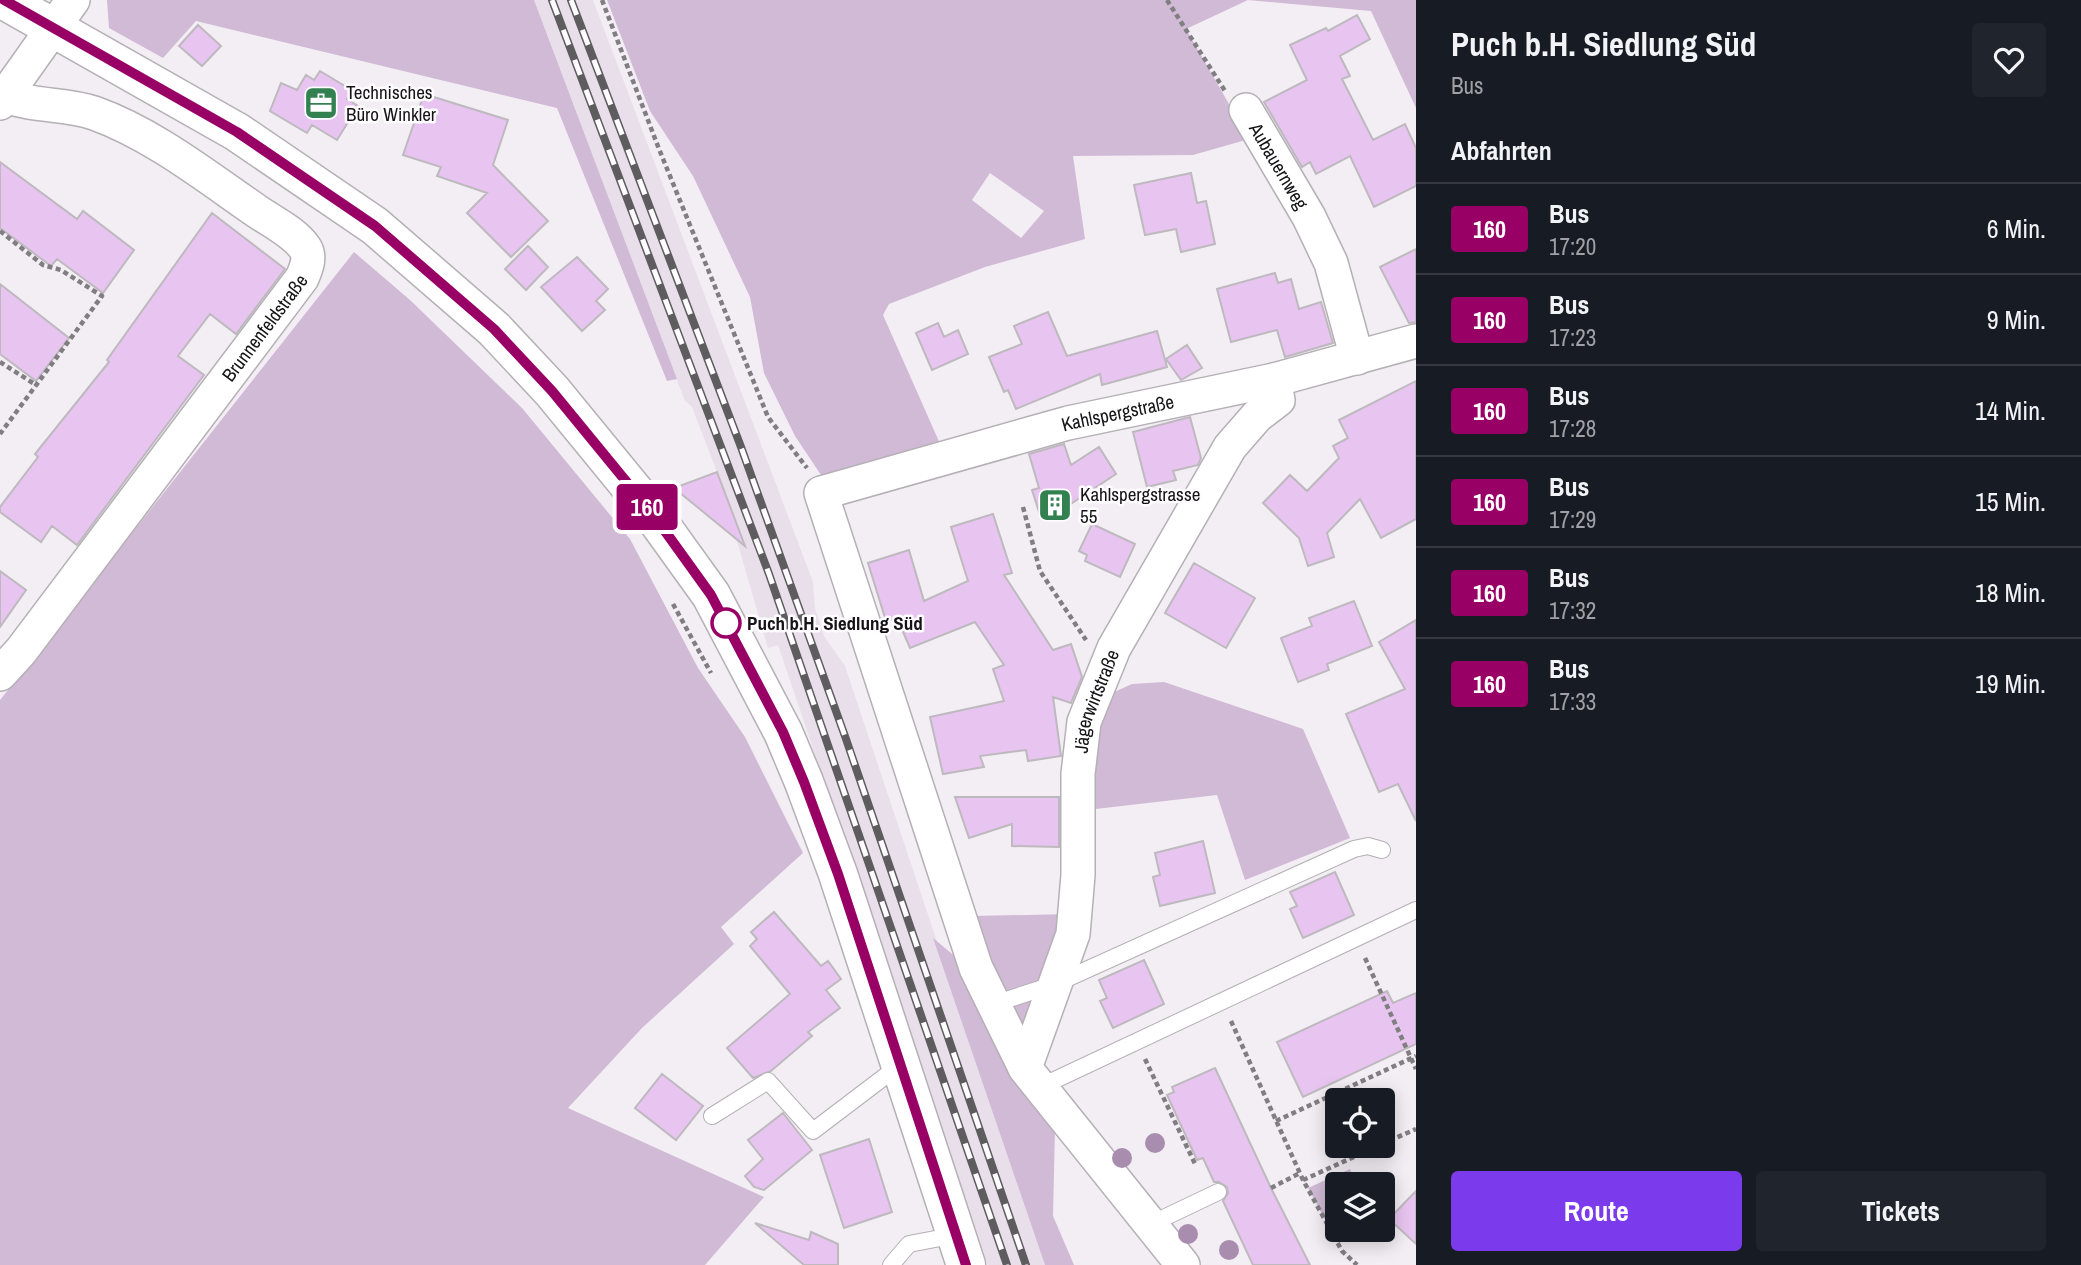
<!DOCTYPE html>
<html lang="de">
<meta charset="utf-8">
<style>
body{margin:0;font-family:"Archivo Narrow",sans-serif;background:#20242c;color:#f1f3f6;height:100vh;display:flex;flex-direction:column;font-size:26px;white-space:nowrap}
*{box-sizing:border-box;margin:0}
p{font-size:23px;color:#9ea1a6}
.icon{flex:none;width:38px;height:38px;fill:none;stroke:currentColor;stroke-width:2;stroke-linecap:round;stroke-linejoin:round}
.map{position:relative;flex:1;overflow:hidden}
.sheet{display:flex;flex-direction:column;background:#171b24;width:665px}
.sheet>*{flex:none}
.badge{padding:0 14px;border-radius:5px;font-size:24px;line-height:46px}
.controls{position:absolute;left:1325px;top:1088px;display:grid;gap:14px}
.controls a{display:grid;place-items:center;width:70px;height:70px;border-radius:7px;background:#171b24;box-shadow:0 4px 18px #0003;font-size:35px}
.map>.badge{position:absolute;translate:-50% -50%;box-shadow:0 0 0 4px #fff}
h2{padding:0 35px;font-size:26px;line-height:63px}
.round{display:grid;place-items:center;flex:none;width:74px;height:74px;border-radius:7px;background:#20242c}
.summary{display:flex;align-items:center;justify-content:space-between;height:119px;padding:0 35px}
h1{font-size:33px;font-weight:700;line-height:52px}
.cta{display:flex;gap:14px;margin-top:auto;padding:14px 35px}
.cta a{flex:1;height:80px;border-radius:7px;background:#7c3aed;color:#fff;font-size:28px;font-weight:700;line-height:80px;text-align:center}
.cta a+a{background:#20242c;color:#f1f3f6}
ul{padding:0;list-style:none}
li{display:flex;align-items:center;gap:21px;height:91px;padding:0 35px;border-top:2px solid #363941}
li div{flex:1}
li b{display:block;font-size:26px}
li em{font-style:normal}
li .badge{min-width:77px;font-weight:700;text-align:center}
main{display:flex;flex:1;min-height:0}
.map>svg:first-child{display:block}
</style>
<main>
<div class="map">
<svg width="1416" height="1265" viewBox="0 0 1416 1265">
<rect width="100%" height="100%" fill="#f3edf4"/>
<path fill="#e9dfeb" d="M534,0H593L813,582L815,609L824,636L845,666L1045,1265H988L778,645L768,648L717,472L692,407L685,401Z"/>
<path fill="#d0bad5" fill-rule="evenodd" d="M107,0H534L677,379L667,381L557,108L196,21L163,58L109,28Z
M607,0H1416V108L1371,11L1248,0L1186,29L1249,139L1193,155L1073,156L1085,239L985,267L889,304L883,315L941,446L825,481L795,436L764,373L750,297L693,176L650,111ZM990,173L1044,211L1021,238L972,200Z
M354,252L410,300L522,408L630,539L698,668L745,737L803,853L721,927L734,944L642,1028L568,1108L764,1197L705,1265H0V700Z
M1164,682L1303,729L1350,838L1245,880L1217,795L1087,810L1090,740L1112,693L1132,684Z
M1072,914L1040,1065L1055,1127L1053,1216L1074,1265H1045L933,938L957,958L980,1014L1005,1007L973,916Z
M1350,1169L1357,1185H1337V1230H1346L1334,1236L1308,1188Z"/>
<path fill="#e8c5f0" stroke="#beb9bf" stroke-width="2" d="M1357,15L1370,39L1340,56L1350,76L1342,79L1373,140L1405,124L1416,148V186L1374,207L1350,156L1316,174L1310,162L1302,167L1264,102L1307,80L1290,45L1326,28L1328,31Z
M198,25L221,46L202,66L179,46Z
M320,71L353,91L347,99L358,106L337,140L312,125L307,133L270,111L281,83L297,90L306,75L314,80Z
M424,94L508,120L493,165L548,221L511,257L467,213L487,193L437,176L441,167L403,155Z
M0,162L77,219L83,211L134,250L103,293L57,259L51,266L0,228Z
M1191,173L1197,203L1206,201L1215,244L1181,252L1176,229L1145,235L1134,185Z
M212,213L285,269L236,334L210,314L178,356L204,375L77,545L52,526L41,542L0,512V507L38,457L35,454L109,362L107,360Z
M528,246L548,267L526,290L505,269Z
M1416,249V322L1409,323L1380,267Z
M577,257L608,289L596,301L605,310L582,331L541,287Z
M1275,273L1278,283L1291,279L1299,309L1321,302L1333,343L1285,357L1277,330L1231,342L1217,289Z
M0,284L69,338L36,381L0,354Z
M1048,312L1067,356L1157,331L1167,367L1102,385L1100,374L1016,409L1008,390L1004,392L989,357L1022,344L1014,326Z
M938,323L944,337L958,330L968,354L932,370L916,333Z
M1187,345L1202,368L1181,380L1166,359Z
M1416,381V519L1381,538L1360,499L1327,533L1334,557L1308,566L1299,538L1263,503L1290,475L1307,491L1339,458L1333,446L1348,438L1339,420Z
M1190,417L1201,458L1198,465L1173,471L1176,480L1147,487L1133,432Z
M1064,444L1071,465L1099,447L1116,474L1063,509L1040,515L1032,490L1039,488L1029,454Z
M717,472L745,546L674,488Z
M993,514L1012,573L1004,575L1053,650L1071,644L1082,677L1071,703L1053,697L1061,756L1028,761L1026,750L980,756L984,767L943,774L930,717L1004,701L993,669L1004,665L975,622L910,648L897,618L886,621L868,563L909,550L924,601L968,581L951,527Z
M1092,524L1135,544L1120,577L1085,561L1087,555L1079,551Z
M1194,563L1255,598L1226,648L1165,613Z
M0,571L26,590L0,627Z
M1354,601L1372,646L1327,664L1329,670L1298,682L1281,638L1312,626L1309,618Z
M1416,620V821L1398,784L1379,792L1346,714L1405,689L1379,642Z
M955,797H1059V847L1012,846V824L969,838Z
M1203,841L1215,893L1160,906L1153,877L1160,875L1155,853Z
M1335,872L1354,915L1303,938L1290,909L1297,906L1290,892Z
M774,912L821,966L828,961L841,979L826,990L840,1008L808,1032L812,1036L771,1071L753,1078L727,1048L790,994L750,946L757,939L751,932Z
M1144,960L1164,1004L1113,1028L1100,1001L1107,998L1099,980Z
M1387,991L1393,1003L1416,993V1044L1303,1097L1277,1042Z
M1215,1068L1271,1188L1310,1265H1253L1223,1201L1228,1193L1227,1187L1219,1182H1214L1203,1158L1197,1160L1167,1095L1174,1092L1172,1087Z
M662,1074L703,1106L676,1140L635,1108Z
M783,1113L812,1150L764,1190L754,1187L745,1176L763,1159L748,1140Z
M869,1139L892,1212L844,1228L820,1155Z
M1416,1191V1244L1389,1219Z
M755,1223L809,1240L811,1232L838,1244V1265H804Z"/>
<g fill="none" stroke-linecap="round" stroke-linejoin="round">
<g stroke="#b5afb6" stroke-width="18">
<path id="lane" d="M994,1004L1055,984L1354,849L1368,846L1382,850
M1040,1087L1416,910
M712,1116L768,1081L813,1131L900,1065
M1151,1224L1218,1192
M891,1265L909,1244L956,1235"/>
</g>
<g stroke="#b5afb6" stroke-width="36">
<g id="street">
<path d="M0,103L73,0"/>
<path id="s1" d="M1246,110L1309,217L1331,263L1357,358"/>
<path id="s2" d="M0,674L21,651L302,278C306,269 311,257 305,248C295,233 273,222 258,212C207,177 153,134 94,113C65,103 35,107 6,96"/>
<path id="s3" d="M1025,1068L1073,934L1078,875V774L1084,722L1114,648L1230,447L1257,416L1278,400L1274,380"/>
<path id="s4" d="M1183,1265L1025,1068L976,968L821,493L1068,423L1274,380L1416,341"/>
</g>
</g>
<g stroke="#b5afb6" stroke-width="41">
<path id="secondary" d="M4,0L237,132L375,226L494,329L552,391L652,513L711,595L783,732L804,782L838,874L966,1265"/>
</g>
<path stroke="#817e82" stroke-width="4.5" stroke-dasharray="5 3.5" stroke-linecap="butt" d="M602,0L659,149L768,417L807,468
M1167,0L1225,91
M0,231L43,265L61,270L102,296L0,434
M0,362L36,385
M1023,507L1040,571L1086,640
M673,604L711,673
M1365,958L1416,1069
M1231,1021L1303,1180L1342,1251L1357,1265
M1145,1059L1196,1166
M1276,1121L1416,1056
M1382,1144L1416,1129
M1303,1180L1378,1146
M1271,1188L1300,1173"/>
<use href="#lane" stroke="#fff" stroke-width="16"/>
<use href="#street" stroke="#fff" stroke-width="33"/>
<use href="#secondary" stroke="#fff" stroke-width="38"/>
<g stroke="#5f5c60" stroke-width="8">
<path id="rail" d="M552,0L769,574L1007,1265
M571,0L741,447L846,739L1026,1265"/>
</g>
<use href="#rail" stroke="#fefcff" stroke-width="5" stroke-dasharray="16" stroke-linecap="butt"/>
</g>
<g fill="#a88dae">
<circle cx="1155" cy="1143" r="10"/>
<circle cx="1122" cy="1158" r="10"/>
<circle cx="1188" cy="1234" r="10"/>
<circle cx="1229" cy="1250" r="10"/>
</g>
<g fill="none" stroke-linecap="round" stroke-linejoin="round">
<g stroke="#fff" stroke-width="16">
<path id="line" d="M4,0L237,132L375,226L494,329L552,391L652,513L711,595L783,732L804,782L838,874L966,1265"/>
</g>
<use href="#line" stroke="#906" stroke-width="10"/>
</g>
<defs>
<g id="office-square" transform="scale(1.75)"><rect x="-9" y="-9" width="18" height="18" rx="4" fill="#338151" stroke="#fefcff"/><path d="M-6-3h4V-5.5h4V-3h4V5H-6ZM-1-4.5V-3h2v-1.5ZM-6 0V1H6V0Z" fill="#fff"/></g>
<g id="building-square" transform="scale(1.75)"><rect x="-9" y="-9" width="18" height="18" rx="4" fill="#338151" stroke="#fefcff"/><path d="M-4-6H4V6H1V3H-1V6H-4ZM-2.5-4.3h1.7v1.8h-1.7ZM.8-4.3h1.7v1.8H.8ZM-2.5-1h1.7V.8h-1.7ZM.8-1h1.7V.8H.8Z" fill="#fff"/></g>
</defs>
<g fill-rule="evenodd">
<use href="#office-square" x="321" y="103"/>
<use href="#building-square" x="1055" y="505"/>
</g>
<circle fill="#fff" stroke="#906" stroke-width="3.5" cx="726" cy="623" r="14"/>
<g text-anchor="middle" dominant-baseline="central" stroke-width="5" stroke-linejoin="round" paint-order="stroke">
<g font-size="19" fill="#141315" stroke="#fefcff" text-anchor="start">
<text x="346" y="92">Technisches<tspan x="346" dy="22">Büro Winkler</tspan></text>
<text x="1080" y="494">Kahlspergstrasse<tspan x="1080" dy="22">55</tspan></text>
</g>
<g font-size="19" fill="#141315" stroke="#fefcff">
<text stroke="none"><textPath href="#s1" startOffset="65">Aubauernweg</textPath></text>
<text stroke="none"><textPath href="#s2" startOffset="436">Brunnenfeldstraße</textPath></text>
<text stroke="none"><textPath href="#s4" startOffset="1171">Kahlspergstraße</textPath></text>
<text stroke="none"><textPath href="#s3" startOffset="378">Jägerwirtstraße</textPath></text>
</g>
<g font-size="19" font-weight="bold" fill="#141315" stroke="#fefcff" text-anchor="start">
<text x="747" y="623">Puch b.H. Siedlung Süd</text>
</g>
</g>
</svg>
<div class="controls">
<a><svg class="icon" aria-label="locate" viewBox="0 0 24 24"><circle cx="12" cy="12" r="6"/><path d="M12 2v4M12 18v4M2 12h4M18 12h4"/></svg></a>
<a><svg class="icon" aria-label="layers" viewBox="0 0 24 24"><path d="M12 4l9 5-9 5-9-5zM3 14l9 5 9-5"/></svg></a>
</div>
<b class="badge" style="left:647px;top:507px;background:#906;color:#fff">160</b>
</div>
<section class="sheet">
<div class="summary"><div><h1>Puch b.H. Siedlung Süd</h1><p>Bus</p></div><a class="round"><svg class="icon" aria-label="heart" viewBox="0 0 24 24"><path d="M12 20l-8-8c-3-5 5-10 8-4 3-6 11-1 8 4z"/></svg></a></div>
<h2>Abfahrten</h2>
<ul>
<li><span class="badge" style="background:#906;color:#fff">160</span><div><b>Bus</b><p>17:20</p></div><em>6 Min.</em></li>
<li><span class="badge" style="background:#906;color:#fff">160</span><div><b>Bus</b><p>17:23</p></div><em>9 Min.</em></li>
<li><span class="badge" style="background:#906;color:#fff">160</span><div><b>Bus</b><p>17:28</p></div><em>14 Min.</em></li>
<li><span class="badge" style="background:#906;color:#fff">160</span><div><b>Bus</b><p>17:29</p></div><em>15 Min.</em></li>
<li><span class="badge" style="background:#906;color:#fff">160</span><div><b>Bus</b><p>17:32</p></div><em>18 Min.</em></li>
<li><span class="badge" style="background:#906;color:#fff">160</span><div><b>Bus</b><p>17:33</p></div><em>19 Min.</em></li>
</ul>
<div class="cta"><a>Route</a><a>Tickets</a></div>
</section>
</main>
